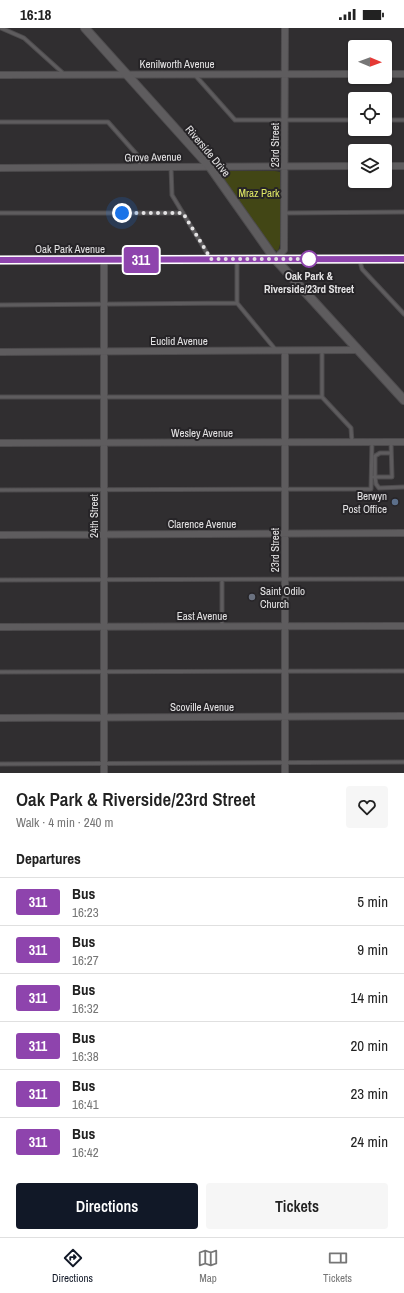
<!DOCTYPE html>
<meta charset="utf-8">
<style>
body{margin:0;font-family:"Archivo Narrow",sans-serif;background:#f6f6f6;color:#222;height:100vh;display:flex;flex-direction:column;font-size:15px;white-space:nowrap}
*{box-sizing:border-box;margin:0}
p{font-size:13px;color:#767676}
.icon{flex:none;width:22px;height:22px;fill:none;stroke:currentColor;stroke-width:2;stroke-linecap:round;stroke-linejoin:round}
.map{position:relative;height:745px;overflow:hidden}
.side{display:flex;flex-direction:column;background:#fff;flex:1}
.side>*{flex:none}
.badge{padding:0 8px;border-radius:3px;font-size:14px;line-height:26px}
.needle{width:26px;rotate:91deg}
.fabs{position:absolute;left:348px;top:12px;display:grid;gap:8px}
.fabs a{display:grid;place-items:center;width:44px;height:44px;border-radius:4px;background:#fff;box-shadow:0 1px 3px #0004;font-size:20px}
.you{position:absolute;width:20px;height:20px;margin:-10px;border:3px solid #fff;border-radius:50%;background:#1a73e8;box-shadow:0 0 0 6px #1a73e833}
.map>.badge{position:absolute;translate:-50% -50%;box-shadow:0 0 0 2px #fff}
h2{padding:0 16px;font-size:15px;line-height:36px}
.round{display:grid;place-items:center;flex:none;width:42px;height:42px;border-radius:4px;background:#f6f6f6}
.summary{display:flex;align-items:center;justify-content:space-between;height:68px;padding:0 16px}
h1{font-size:19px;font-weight:600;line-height:30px}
.primary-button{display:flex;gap:8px;margin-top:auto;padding:8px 16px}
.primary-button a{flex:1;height:46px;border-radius:4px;background:#111827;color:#fff;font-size:16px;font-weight:600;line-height:46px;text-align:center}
.primary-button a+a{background:#f6f6f6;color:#222}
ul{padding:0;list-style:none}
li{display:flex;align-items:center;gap:12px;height:48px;padding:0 16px;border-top:1px solid #e0e0e0}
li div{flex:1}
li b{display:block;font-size:15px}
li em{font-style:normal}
li .badge{min-width:44px;font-weight:700;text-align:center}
.status{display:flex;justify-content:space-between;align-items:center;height:28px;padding:0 20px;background:#fff;direction:ltr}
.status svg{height:11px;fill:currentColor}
.dock{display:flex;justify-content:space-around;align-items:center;height:56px;border-top:1px solid #e0e0e0;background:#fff;font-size:11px;color:#767676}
.dock a{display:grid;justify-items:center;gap:2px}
.dock .on{color:#111827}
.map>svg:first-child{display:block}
</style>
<div class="status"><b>16:18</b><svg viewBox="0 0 49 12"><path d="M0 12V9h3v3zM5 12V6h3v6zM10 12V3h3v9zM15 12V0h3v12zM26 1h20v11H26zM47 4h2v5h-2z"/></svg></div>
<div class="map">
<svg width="404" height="745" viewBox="0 0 404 745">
<rect width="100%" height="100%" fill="#302e30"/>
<path fill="#424615" d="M229,143H275L280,144L281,213L278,223C268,222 232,162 224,151V146Z"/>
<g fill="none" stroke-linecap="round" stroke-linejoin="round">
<g stroke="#4d4b4d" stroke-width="5">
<path id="lane" d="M1,0L24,10L64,46
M195,47L235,92H355
M385,92H404
M0,94H108L139,129L140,139
M171,139L172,167L210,230
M0,185H183
M284,185L404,184
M237,233V275L275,321
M360,233L362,241L404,286
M0,277L237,275
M322,323V369L351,400L352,414
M0,369H322
M391,414L392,449H375V428L380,425H391
M374,449H375L376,456L379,460L404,459
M0,462L371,461L372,414
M0,552L404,551
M222,598V552
M0,644L404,643
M0,736L404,734"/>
</g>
<g stroke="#4d4b4d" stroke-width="8">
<path id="street" d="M385,46H404
M0,47L355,46
M385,138H404
M0,140L355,138
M275,231L284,222L285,0
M285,323V745
M0,324L358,322
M0,415L404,414
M0,507L404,505
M0,599L404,598
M0,690L404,688
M104,745V232"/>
</g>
<g stroke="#4d4b4d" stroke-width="10">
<path id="secondary" d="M85,0L210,139L275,231L404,372
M0,232L404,231"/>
</g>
<use href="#lane" stroke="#5e5c5e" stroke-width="3"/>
<use href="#street" stroke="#5e5c5e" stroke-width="6"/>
<use href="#secondary" stroke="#5e5c5e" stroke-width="8"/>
</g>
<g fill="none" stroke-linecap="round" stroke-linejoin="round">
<g stroke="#fff" stroke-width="9">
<path id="line" d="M0,232L404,231"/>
</g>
<use href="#line" stroke="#8e44ad" stroke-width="6"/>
<path stroke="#e4e3e4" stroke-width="4" stroke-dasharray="0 7.2" d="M122,185H183L211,231H313H309"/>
</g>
<circle fill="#fff" stroke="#8e44ad" stroke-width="2" cx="309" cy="231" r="8"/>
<circle fill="#5c6f8a" stroke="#262427" stroke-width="1.5" cx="395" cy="474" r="4"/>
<circle fill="#6b7280" stroke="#262427" stroke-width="1.5" cx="252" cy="569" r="4"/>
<g text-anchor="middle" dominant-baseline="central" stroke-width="4" stroke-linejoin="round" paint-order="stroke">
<g font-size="11" fill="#e4e3e4" stroke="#262427">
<text x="177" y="36">Kenilworth Avenue</text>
<text transform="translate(275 117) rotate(-90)">23rd Street</text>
<text transform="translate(208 123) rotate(50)">Riverside Drive</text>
<text transform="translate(153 129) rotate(-1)">Grove Avenue</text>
<text x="70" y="221">Oak Park Avenue</text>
<text x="179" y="313">Euclid Avenue</text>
<text x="202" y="405">Wesley Avenue</text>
<text transform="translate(94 488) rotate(-90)">24th Street</text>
<text x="202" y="496">Clarence Avenue</text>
<text transform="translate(275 522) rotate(-90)">23rd Street</text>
<text x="202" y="588">East Avenue</text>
<text x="202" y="679">Scoville Avenue</text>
</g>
<g font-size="11" fill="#dee764" stroke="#262427">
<text x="259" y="165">Mraz Park</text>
</g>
<g font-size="11" font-weight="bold" fill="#e4e3e4" stroke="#262427">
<text x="309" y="248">Oak Park &amp;<tspan x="309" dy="13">Riverside/23rd Street</tspan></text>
</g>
<g font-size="11" fill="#e4e3e4" stroke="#262427" text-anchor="end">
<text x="387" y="468">Berwyn<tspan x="387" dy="13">Post Office</tspan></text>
<text x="260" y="563" text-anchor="start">Saint Odilo<tspan x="260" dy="13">Church</tspan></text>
</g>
</g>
</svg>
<div class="fabs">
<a><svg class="needle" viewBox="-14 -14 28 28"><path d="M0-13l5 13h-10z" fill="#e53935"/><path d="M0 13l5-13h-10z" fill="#767676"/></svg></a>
<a><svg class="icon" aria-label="locate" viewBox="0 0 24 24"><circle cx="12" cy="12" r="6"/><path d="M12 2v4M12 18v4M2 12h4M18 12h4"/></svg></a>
<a><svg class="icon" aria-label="layers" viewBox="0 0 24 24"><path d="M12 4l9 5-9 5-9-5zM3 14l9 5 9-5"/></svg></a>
</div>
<div class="you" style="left:122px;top:185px"></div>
<b class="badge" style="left:141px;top:232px;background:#8e44ad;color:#fff">311</b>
</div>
<section class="side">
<div class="summary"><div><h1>Oak Park &amp; Riverside/23rd Street</h1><p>Walk · 4 min · 240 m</p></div><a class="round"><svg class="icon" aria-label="heart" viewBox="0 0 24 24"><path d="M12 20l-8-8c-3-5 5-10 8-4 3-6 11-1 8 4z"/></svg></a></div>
<h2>Departures</h2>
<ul>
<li><span class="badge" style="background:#8e44ad;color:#fff">311</span><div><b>Bus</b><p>16:23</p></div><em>5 min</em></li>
<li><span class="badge" style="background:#8e44ad;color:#fff">311</span><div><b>Bus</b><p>16:27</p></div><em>9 min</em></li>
<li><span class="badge" style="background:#8e44ad;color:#fff">311</span><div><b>Bus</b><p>16:32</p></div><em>14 min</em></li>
<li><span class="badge" style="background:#8e44ad;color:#fff">311</span><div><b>Bus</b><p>16:38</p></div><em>20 min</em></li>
<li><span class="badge" style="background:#8e44ad;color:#fff">311</span><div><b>Bus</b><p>16:41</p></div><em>23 min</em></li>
<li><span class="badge" style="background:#8e44ad;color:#fff">311</span><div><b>Bus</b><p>16:42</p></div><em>24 min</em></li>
</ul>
<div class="primary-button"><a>Directions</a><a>Tickets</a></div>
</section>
<nav class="dock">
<a class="on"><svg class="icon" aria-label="directions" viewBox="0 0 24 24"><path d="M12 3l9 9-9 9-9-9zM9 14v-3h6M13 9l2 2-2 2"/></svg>Directions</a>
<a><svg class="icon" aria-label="map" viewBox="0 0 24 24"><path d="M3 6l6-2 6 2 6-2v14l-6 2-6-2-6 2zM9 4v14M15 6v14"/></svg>Map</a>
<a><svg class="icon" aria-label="tickets" viewBox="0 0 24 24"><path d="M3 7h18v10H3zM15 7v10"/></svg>Tickets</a>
</nav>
